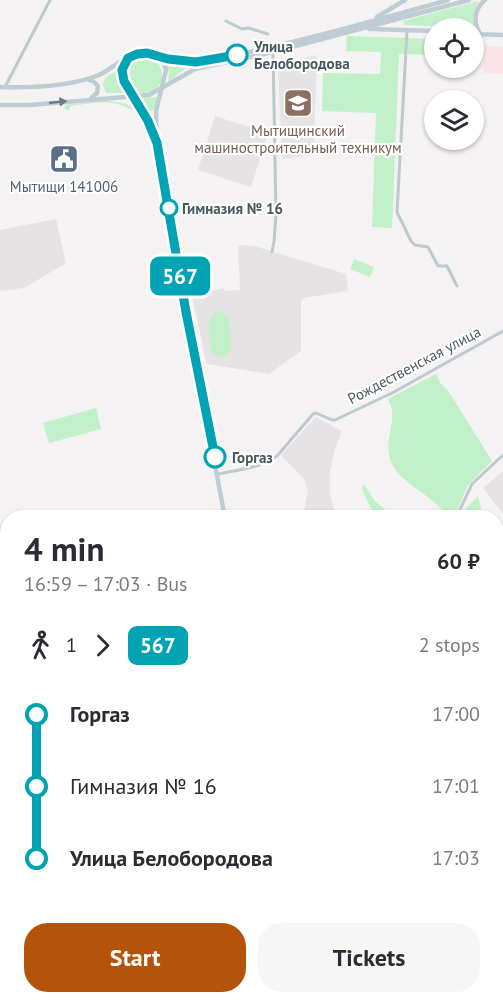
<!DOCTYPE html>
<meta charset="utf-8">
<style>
body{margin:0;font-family:"PT Sans",sans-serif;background:#f7f7f7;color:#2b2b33;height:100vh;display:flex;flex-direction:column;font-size:22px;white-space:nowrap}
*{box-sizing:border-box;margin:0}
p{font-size:20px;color:#7c7c81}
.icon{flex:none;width:33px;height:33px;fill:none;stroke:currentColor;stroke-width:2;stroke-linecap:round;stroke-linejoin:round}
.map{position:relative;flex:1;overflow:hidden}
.panel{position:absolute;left:0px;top:510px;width:504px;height:494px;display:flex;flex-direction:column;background:#fff;border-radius:24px 24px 0 0;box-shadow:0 2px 4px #0004}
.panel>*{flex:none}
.badge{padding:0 12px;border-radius:9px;font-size:21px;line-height:39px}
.controls{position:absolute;left:424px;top:18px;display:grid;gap:12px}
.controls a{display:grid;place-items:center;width:60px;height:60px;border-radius:50%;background:#fff;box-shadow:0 2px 4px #0004;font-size:30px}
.map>.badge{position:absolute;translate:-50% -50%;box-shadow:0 0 0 3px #fff}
.legs{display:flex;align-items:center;gap:9px;height:66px;padding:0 24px;font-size:20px}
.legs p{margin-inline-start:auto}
.overview{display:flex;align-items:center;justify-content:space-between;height:102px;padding:0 24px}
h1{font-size:33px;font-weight:700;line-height:45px}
.button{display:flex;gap:12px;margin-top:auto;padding:12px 24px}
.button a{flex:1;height:69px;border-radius:24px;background:#b45309;color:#fff;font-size:24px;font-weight:700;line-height:69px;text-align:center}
.button a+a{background:#f7f7f7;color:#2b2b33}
ul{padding:0 24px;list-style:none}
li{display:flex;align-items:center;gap:21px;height:72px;font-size:22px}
li i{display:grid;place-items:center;width:9px;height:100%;margin:0 8px;background:currentColor}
li i::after{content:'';width:15px;height:15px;margin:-8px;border:4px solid;border-radius:50%;background:#fff}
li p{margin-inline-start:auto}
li:first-child i{background:linear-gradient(#0000 50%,currentColor 0)}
li:last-child i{background:linear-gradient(currentColor 50%,#0000 0)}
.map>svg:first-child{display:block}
</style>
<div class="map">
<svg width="503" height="1003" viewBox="0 0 503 1003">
<rect width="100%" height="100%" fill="#f4f2f2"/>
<path fill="#e5e3e4" d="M317,55L314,143L302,157L282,159L278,64Z
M215,116L268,133L251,187L198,170Z
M56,219L66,263L24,288L0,291V230Z
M238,245L254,246L346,274L348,291L304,298L301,301V351L269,374L207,364L192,297L206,296V292L224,288V291L240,290Z
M316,417L342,431L335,449L330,472V495L336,517H317L304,511L308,490L304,479L281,455Z
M503,471V514L483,488Z"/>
<path fill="#fbe4e8" d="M485,46L503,47V74L483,73Z"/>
<path fill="#c2f0c9" d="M478,1L473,17L476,31L474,28L404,25L403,21Z
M347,36L435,39V55L399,54L392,228L372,227L376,113L322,111L323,73L380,74L381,52L346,51Z
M126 75a18 18 0 1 1 36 0a18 18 0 1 1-36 0Z
M166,63L184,66L186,68L168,82L169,72Z
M119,69V81L126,93H106L103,85L105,78Z
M158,97L154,110L146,112L138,99Z
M105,100L127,104L137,112C112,99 100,102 71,106L68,111L64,108L66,105Z
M354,259L374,267L370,277L350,269Z
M218,311C234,313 230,337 231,351L223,357L217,356L211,352C211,339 204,317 218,311Z
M436,374L441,384L449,392L492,461L468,485L454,517H447C434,494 401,486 391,462C382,438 400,419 388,399Z
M96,408L101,429L49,443L43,423Z
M364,484L374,500L394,517C371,518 371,508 362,489Z
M478,496L482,514L477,513L475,517H465L464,510Z
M0,586L7,611V678L0,640Z"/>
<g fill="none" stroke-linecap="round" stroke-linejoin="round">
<path stroke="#bdcace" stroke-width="3" d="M226,21L242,29L248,28L268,34
M407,31L397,212L411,241L415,245L428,247L438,266H447L457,286
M5,87L50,0
M272,252L274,241L276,215L273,52
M218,474C238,470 260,468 277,456L313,414L316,413L332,420H335L394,392L503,331
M456,518L472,484L503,455
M456,996L458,1003"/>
<path stroke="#becdd3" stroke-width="4.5" d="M377,17L405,0
M369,29L435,31
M474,34L503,35
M480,34C473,22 474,9 485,0
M155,55L163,60L166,70L156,111L157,143L186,312L225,518
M126,61L122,70L124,81L148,121L154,136
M87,79L93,81L98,86L97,93L92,97
M0,87C32,88 69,87 99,75C112,69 125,55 139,53C157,51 177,64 197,62C219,61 242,53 263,49C326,35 387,17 448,0
M0,105H30L149,95L195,69L273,52L469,0
M0,569L8,594
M496,626L503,623
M496,630L503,635
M503,649L499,671L503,702
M496,952L503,948
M419,1003L429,996"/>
</g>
<defs><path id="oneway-solid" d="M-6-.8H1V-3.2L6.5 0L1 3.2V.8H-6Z" transform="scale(1.5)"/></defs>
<use fill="#6c7c82" href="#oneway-solid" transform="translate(58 102) rotate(-6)"/>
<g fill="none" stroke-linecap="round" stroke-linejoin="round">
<g stroke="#fff" stroke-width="14">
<path id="line-1" d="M215,457L186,312L157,143L148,121L124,81L122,70L128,58L137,54L147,53L168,59L196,62L237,55"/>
</g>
<use href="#line-1" stroke="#00a3b4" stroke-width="9"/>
</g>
<defs>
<g id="university-square" transform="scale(1.5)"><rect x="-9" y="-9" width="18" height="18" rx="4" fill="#8d6e63" stroke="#fff"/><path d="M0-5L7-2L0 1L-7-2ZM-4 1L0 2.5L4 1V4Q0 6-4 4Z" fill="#fff"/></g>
<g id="civic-square" transform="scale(1.5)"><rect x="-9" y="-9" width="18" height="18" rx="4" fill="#5c6f8a" stroke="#fff"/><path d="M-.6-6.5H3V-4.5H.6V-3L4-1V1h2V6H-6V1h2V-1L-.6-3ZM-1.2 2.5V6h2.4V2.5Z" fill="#fff"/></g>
</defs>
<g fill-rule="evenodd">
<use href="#university-square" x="298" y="103"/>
<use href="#civic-square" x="64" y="159"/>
</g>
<g fill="#fff" stroke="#00a3b4" stroke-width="3">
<circle cx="237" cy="55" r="10"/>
<circle cx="169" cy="208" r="8"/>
<circle cx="215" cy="457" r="10"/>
</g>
<g text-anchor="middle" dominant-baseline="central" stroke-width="4.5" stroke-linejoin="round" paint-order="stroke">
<g font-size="15" font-weight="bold" fill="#495a5f" stroke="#fff" text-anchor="start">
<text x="254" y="46">Улица<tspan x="254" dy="17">Белобородова</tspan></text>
<text x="182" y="208">Гимназия № 16</text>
<text x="232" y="457">Горгаз</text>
</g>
<g font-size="15" fill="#785e54" stroke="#fff">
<text x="298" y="130">Мытищинский<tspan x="298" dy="17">машиностроительный техникум</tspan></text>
</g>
<g font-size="15" fill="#4e5e75" stroke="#fff">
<text x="64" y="186">Мытищи 141006</text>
</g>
<g font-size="15" fill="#495a5f" stroke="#fff">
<text transform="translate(414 365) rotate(-28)">Рождественская улица</text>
</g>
</g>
</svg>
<div class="controls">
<a><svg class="icon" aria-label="locate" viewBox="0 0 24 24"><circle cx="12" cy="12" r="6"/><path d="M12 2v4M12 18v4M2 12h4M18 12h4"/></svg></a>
<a><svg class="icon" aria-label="layers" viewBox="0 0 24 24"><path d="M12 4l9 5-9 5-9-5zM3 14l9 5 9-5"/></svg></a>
</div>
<b class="badge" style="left:180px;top:276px;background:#00a3b4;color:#fff">567</b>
<section class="panel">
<div class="overview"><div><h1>4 min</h1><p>16:59 – 17:03 · Bus</p></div><b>60 ₽</b></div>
<div class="legs"><svg class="icon" aria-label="walk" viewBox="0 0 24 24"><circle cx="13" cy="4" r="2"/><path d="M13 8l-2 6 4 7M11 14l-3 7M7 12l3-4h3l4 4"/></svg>1<svg class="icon" aria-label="forward" viewBox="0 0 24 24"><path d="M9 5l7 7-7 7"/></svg><b class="badge" style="background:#00a3b4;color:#fff">567</b><p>2 stops</p></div>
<ul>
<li><i style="color:#00a3b4"></i><b>Горгаз</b><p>17:00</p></li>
<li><i style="color:#00a3b4"></i><span>Гимназия № 16</span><p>17:01</p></li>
<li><i style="color:#00a3b4"></i><b>Улица Белобородова</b><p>17:03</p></li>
</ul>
<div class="button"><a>Start</a><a>Tickets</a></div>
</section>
</div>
